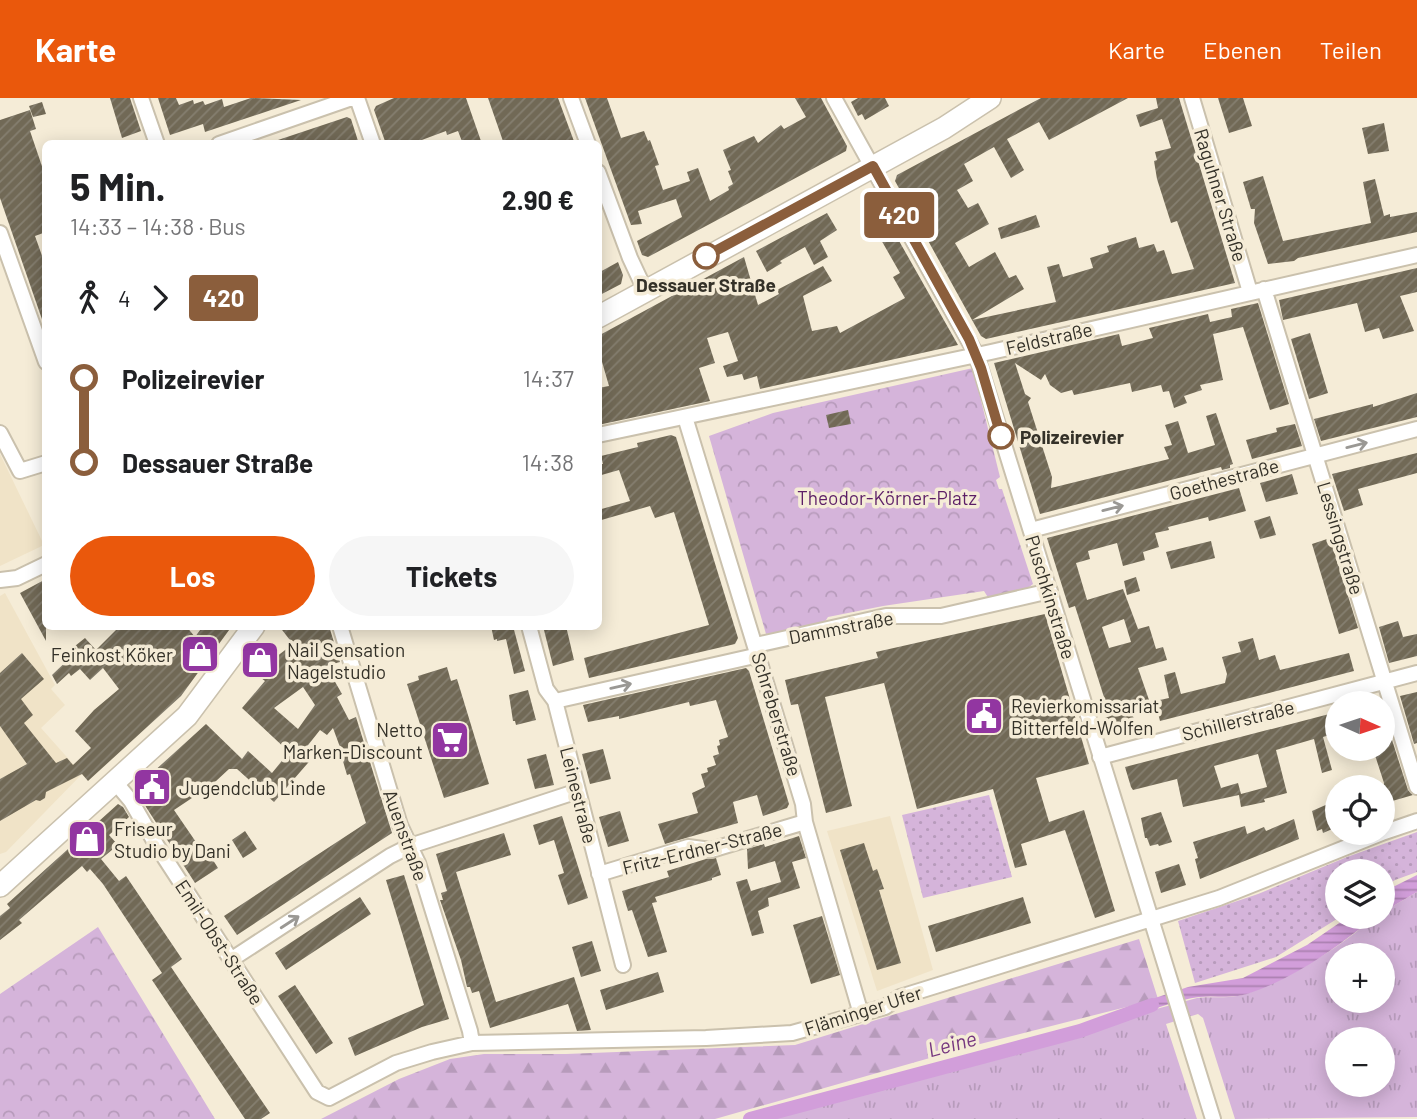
<!DOCTYPE html>
<html lang="de">
<meta charset="utf-8">
<style>
body{margin:0;font-family:Barlow,sans-serif;background:#f6f6f6;color:#202124;height:100vh;display:flex;flex-direction:column;font-size:26px;white-space:nowrap}
*{box-sizing:border-box;margin:0}
p{font-size:23px;color:#757577}
.icon{flex:none;width:38px;height:38px;fill:none;stroke:currentColor;stroke-width:2;stroke-linecap:round;stroke-linejoin:round}
.map{position:relative;flex:1;overflow:hidden}
.panel{position:absolute;left:42px;top:42px;width:560px;height:490px;display:flex;flex-direction:column;background:#fff;border-radius:10px;box-shadow:0 4px 18px #0003}
.panel>*{flex:none}
.badge{padding:0 14px;border-radius:5px;font-size:24px;line-height:46px}
.needle{width:46px;rotate:93deg}
.buttons{position:absolute;left:1325px;top:593px;display:grid;gap:14px}
.buttons a{display:grid;place-items:center;width:70px;height:70px;border-radius:50%;background:#fff;box-shadow:0 4px 18px #0003;font-size:35px}
.map>.badge{position:absolute;translate:-50% -50%;box-shadow:0 0 0 4px #fff}
.legs{display:flex;align-items:center;gap:10px;height:77px;padding:0 28px;font-size:23px}
.legs p{margin-inline-start:auto}
.summary{display:flex;align-items:center;justify-content:space-between;height:119px;padding:0 28px}
h1{font-size:38px;font-weight:700;line-height:52px}
.button{display:flex;gap:14px;margin-top:auto;padding:14px 28px}
.button a{flex:1;height:80px;border-radius:42px;background:#ea580c;color:#fff;font-size:28px;font-weight:700;line-height:80px;text-align:center}
.button a+a{background:#f6f6f6;color:#202124}
ul{padding:0 28px;list-style:none}
li{display:flex;align-items:center;gap:24px;height:84px;font-size:26px}
li i{display:grid;place-items:center;width:10px;height:100%;margin:0 9px;background:currentColor}
li i::after{content:'';width:18px;height:18px;margin:-9px;border:5px solid;border-radius:50%;background:#fff}
li p{margin-inline-start:auto}
li:first-child i{background:linear-gradient(#0000 50%,currentColor 0)}
li:last-child i{background:linear-gradient(currentColor 50%,#0000 0)}
header{display:flex;align-items:center;gap:42px;box-sizing:border-box;height:98px;padding:0 35px;background:#ea580c;color:#fff}
header strong{font-size:33px}
nav{display:flex;gap:38px;margin-inline-start:auto;font-size:24px}
.map>svg:first-child{display:block}
</style>
<header>
<strong>Karte</strong>
<nav><a>Karte</a><a>Ebenen</a><a>Teilen</a></nav>
</header>
<div class="map">
<svg width="1417" height="1021" viewBox="0 0 1417 1021">
<defs>
<pattern id="grass-tufts" width="24" height="20" patternUnits="userSpaceOnUse" patternTransform="scale(1.75)"><rect width="24" height="20" fill="#d5b4da"/><path d="M3 7l-1-3M5 7V3M7 7l1-3M15 17l-1-3M17 17v-4M19 17l1-3" fill="none" stroke="#b79bbb"/></pattern>
<pattern id="forest-firs" width="22" height="20" patternUnits="userSpaceOnUse" patternTransform="scale(1.75)"><rect width="22" height="20" fill="#d5b4da"/><path d="M5 1l3.5 6h-7zM16 11l3.5 6h-7z" fill="#b79bbb"/></pattern>
<pattern id="park-crowns" width="20" height="18" patternUnits="userSpaceOnUse" patternTransform="scale(1.75)"><rect width="20" height="18" fill="#d5b4da"/><path d="M2 6a3 3 0 1 1 6 0M12 15a3 3 0 1 1 6 0" fill="none" stroke="#b79bbb"/></pattern>
<pattern id="garden-dots" width="8" height="8" patternUnits="userSpaceOnUse" patternTransform="scale(1.75)"><rect width="8" height="8" fill="#d5b4da"/><path d="M2 2h.1M6 6h.1" fill="none" stroke="#b79bbb" stroke-width="1.8" stroke-linecap="round"/></pattern>
<pattern id="water-rules" width="6" height="5" patternUnits="userSpaceOnUse" patternTransform="scale(1.75)"><rect width="6" height="5" fill="#d29eda"/><path d="M0 2.5h6" fill="none" stroke="#ab81b1"/></pattern>
<pattern id="building-hatch" width="6" height="6" patternUnits="userSpaceOnUse" patternTransform="scale(1.75)"><rect width="6" height="6" fill="#716956"/><path d="M-1 1l2-2M0 6l6-6M5 7l2-2" fill="none" stroke="#857f70"/></pattern>
</defs>
<rect width="100%" height="100%" fill="#f5ecd7"/>
<path fill="#f0e3c7" d="M0,356L44,447L0,468Z
M5,495L55,587L51,591L65,607L41,630L82,676L6,754L0,756V498Z
M890,718L933,872L877,893L827,733Z"/>
<path fill="url(#grass-tufts)" fill-rule="evenodd" d="M1417,794V1019L1235,1021L1203,920L1198,916L1166,926L1197,1021H750L1197,900C1215,898 1233,902 1251,894C1287,880 1324,859 1355,835C1364,828 1371,819 1382,819L1383,814ZM1337,858H1382V903H1337ZM1337,942H1382V987H1337Z"/>
<path fill="url(#forest-firs)" d="M1139,841L1158,901L972,948L715,1021H321L399,981L450,961L484,956H566L795,947Z"/>
<path fill="url(#park-crowns)" d="M973,270L999,375L1000,379L996,382L999,391H1002L1033,486L1024,493L989,501L984,493L883,508L828,519L824,525L766,536L709,338L773,315Z
M98,829L215,1021H0V896Z"/>
<path fill="url(#garden-dots)" d="M989,697L1012,779L923,800L902,717Z
M1417,734V774L1395,782L1383,790L1382,774H1337V819H1340L1276,859L1195,885L1178,823L1258,796L1347,759Z"/>
<path fill="url(#water-rules)" d="M1417,777V794L1383,814V794Z
M1348,819H1375C1337,849 1294,881 1247,896C1231,901 1215,897 1199,899C1178,902 1157,910 1137,917L1134,907L1188,889L1243,880L1307,847Z"/>
<g fill="none" stroke-linecap="round" stroke-linejoin="round">
<path stroke="#d29eda" stroke-width="14" d="M750,1021L1080,933L1152,907"/>
</g>
<path fill="url(#building-hatch)" fill-rule="evenodd" d="M110,0H130L141,33L122,40Z
M158,0H176L179,7L193,2L194,6L203,3L205,7L222,1L224,9L251,0L301,2L205,34L203,26L170,37Z
M394,0H466L482,46H463L458,33L447,37L446,33L411,46H386L374,12L376,8Z
M488,0H558L575,46H504Z
M585,0H607L621,40L644,33L648,43L650,42L659,67L655,68L663,92L690,83L687,74L698,70L710,103L729,92L728,89L733,86L728,73L731,72L723,52L754,38L758,45L781,27L784,31L806,19L795,0H821L847,48L846,53L648,159L642,157L637,143L682,119L676,101L638,113L642,126L631,127Z
M858,0H885L889,8L865,22L862,16L858,18L851,4Z
M1041,0H1128L1049,42L1039,24L1007,41L1024,72L1011,80L994,49L964,66L973,83L957,92L968,110L978,105L989,126L955,145L969,169L995,154L1009,180L1016,177L1024,191L972,222L895,83L897,77Z
M1156,0H1179L1235,185L986,241L981,238L972,222L1056,204L1047,169L1059,166L1063,179L1093,170L1090,160L1109,154L1107,148L1136,139L1139,150L1154,146L1157,154L1164,152L1172,176L1194,171L1177,123L1171,125L1157,81L1154,63L1157,62L1155,54L1171,50L1162,21L1140,29L1136,17L1158,10Z
M1218,0H1243L1252,28L1229,35Z
M42,4L46,16L33,19L29,8Z
M30,12L36,31L30,33L46,80V134L35,138L46,169V226L44,227L0,100V22Z
M347,19L351,21L359,46H275V43Z
M1384,25L1389,53L1368,56L1362,30Z
M1263,78L1283,143L1371,125L1363,84L1375,81L1384,118L1390,116V119L1417,114V134L1298,160L1294,163L1268,166L1254,125L1255,111H1251L1243,84Z
M827,115L837,132L820,143L828,159L814,167L805,149L780,163L782,165L767,174L756,153Z
M1036,117L1040,129L1001,141L998,130Z
M890,127L958,247L760,291L757,278L744,282L742,276L727,279L723,268L738,263L728,234L707,240L715,265L699,270L710,303L598,327V290L609,288L598,250V238L744,159L758,207L779,196L777,192L823,168L832,183L803,198L812,233L837,228L840,235L905,200L893,179L900,175L880,140L882,138L879,133Z
M618,164L623,177L621,186L598,198V175Z
M1417,170V194L1400,198L1414,233L1383,241L1379,230L1365,234L1357,205L1283,222L1279,202Z
M1258,205L1289,306L1270,312L1243,229L1213,236L1223,282L1200,287L1202,292L1184,298L1187,305L1174,310L1169,293L1163,294L1161,287L1132,294L1130,285L1074,297L1072,292L1061,295L1050,287L1045,276L1041,282L1015,265L1025,296L1031,300L1028,304L1052,379L1051,390L1169,361L1164,349L1172,347L1165,327L1178,323L1188,355L1215,347L1206,318L1216,315L1233,366L1230,367V370L1222,372L1221,369L1040,416L994,265L1119,236L1122,248L1153,240L1149,230L1208,216L1210,224L1232,219L1231,211Z
M1310,235L1328,295L1309,301L1291,241Z
M1417,295V319L1321,343L1314,321L1373,306V309Z
M848,312L851,326L829,330L826,317Z
M1295,326L1302,348L1252,361L1246,342L1277,334L1276,330Z
M671,337L676,339L738,540L735,546L589,580L584,560L709,527L674,414L655,420L650,408L598,423V412L630,403L619,372L598,378V366H603L601,358L638,349L637,345Z
M1417,355V375L1358,391L1363,407L1344,413L1332,376Z
M1292,376L1298,396L1266,404L1260,385Z
M1239,390L1246,413L1209,423L1208,419L1168,429L1169,432L1155,435L1159,449L1143,454L1145,462L1123,468L1117,445L1088,453L1090,461L1076,465L1087,502L1123,491L1138,531L1149,528L1156,551L1163,549L1167,562L1138,570L1149,602L1130,608L1136,628L1115,635L1113,628L1108,629L1105,620L1110,618L1075,508L1069,510L1047,440ZM1124,521L1131,544L1109,550L1102,529Z
M1270,418L1276,437L1260,441L1254,423Z
M1330,440L1358,530L1339,536L1312,446Z
M1211,443L1215,460L1171,471L1166,454Z
M1136,479L1140,493L1127,497L1124,483Z
M46,481V543L20,495Z
M1045,516L1089,666L1036,680L1049,724L1084,712L1115,813L1095,820L1065,732L1021,746L1027,767L1015,770L993,691L917,711L884,585L825,599L852,708L826,715L798,606L791,607L785,582L878,560L876,554Z
M1398,523L1403,539L1417,536V558L1389,565L1379,529Z
M120,528H186L195,539L203,528H232L181,598L88,683L82,676L46,694L45,700L40,703L36,702L0,723V681L27,666L0,628V575L22,555L44,581L21,601L33,617L24,625L56,665L67,660L73,667L91,650L75,633L94,612L119,591L103,570L90,582L80,571L71,578L69,575L57,586L52,577L75,555V548L85,540L96,552Z
M279,528H329L340,564L326,568L342,596L337,599L349,622L356,619L392,735L237,837L224,818L366,725L350,676L347,677L342,660H344L333,630L327,637L320,632L305,651L314,658L274,704L237,671H229L202,696L201,694L174,712L198,747L202,745L218,770L195,785L146,709L137,692L140,686L206,626L242,661L248,653L272,675L289,654L242,610L265,583L248,570L263,550L276,559L293,546ZM303,589L315,607L298,631L274,610Z
M491,528H513L525,573L514,576L506,541L497,543V541L494,542Z
M543,528H566L574,562L553,568Z
M1253,540L1259,562L1275,557L1280,572L1349,555L1354,573L1160,623L1155,603L1169,600L1164,577L1175,574L1181,596L1225,585L1227,576L1222,559L1241,554L1238,544Z
M447,569L451,583L457,581L489,686L444,700L407,586L419,582L418,578Z
M746,570L749,573L789,706L787,710L763,718L757,697L733,704L738,725L665,746L658,726L698,715L692,695L705,689L701,676L708,674L707,670L716,667L713,658L719,656L717,648L720,647L719,642L728,639L716,602L690,608L689,604L619,621V618L588,624L583,607Z
M528,592L536,622L516,627L515,623H513L509,597Z
M1417,594V645L1414,646L1400,598Z
M1337,614V635L1323,639L1332,672L1322,675L1314,641L1276,652L1287,695L1264,701L1265,704L1241,709L1239,697L1183,709L1177,681L1133,692L1131,689L1125,669ZM1258,656L1267,689L1241,696L1238,685L1221,690L1214,668Z
M1382,620H1385L1408,692L1413,697L1382,706L1384,685L1373,651H1382Z
M603,651L611,681L590,686L582,656Z
M546,656L554,687L535,691L527,661Z
M1337,702V729L1323,735L1322,731L1317,733L1312,713Z
M118,706L123,709L129,719L109,737L118,747L101,761L119,783L126,778L182,861L171,869L270,1015L261,1021H245L152,882L162,875L103,786L90,771L87,774L82,768L19,822L22,825L0,842V818L10,810L7,806Z
M620,713L629,743L608,749L599,719Z
M1161,714L1172,744L1159,748L1158,746L1150,748L1147,740H1145L1141,720Z
M562,718L588,800L568,807L558,777L564,775L554,742L539,747L533,727Z
M1294,721L1299,741L1200,781L1195,761L1198,760L1193,744L1245,728L1247,736L1264,729L1266,733Z
M245,733L257,751L243,760L232,742Z
M504,735L511,757L456,774L496,904L574,879L591,932L577,933L568,906L490,930L479,893L472,895L470,889H467L461,862L440,802H443L441,795L447,793L436,756Z
M799,738L806,760L792,764L800,790L768,800L769,808L758,813L764,835L752,838L736,784L747,781L751,793L781,784L775,763L748,771L747,751L764,746L765,749Z
M864,745L873,773L877,771L884,791L879,792L901,865L877,872L840,752Z
M716,760L721,777L712,780V782L655,799L657,804L652,805L667,854L648,859L632,812L628,813L622,793L669,779L667,773L706,761Z
M1179,766L1186,787L1161,795L1155,774Z
M404,777L449,921L422,929L355,958L348,940L424,907L386,782Z
M360,799L371,816L286,872L275,855Z
M1023,799L1031,825L936,854L928,828Z
M822,818L840,877L811,886L793,827Z
M592,843L601,873L581,879L572,849Z
M658,874L664,894L606,912L600,892Z
M295,887L333,945L316,956L278,898Z"/>
<g fill="none" stroke-linecap="round" stroke-linejoin="round">
<g stroke="#cac1ad" stroke-width="18">
<path id="street" d="M141,0L157,46
M357,0L373,46
M571,0L588,46
M834,0L976,256L1213,1021
M1192,0L1250,194
M219,46L352,0
M598,74L630,160L645,192
M0,135L46,264
M1264,191L1417,689
M685,319L803,706L805,724L861,916
M0,335L20,373L46,365
M598,337L991,254L1417,157
M1031,432L1417,331
M0,482L17,480L46,466
M340,528L400,727L418,765L470,933L472,945
M529,528L546,591L555,603L623,867
M756,547L886,518H941L1050,493
M555,603L759,557
M1100,659L1417,575
M115,684L131,703L157,748L317,994L329,1000L396,965L432,954L472,945L706,940L792,935L885,909L900,899L1219,800L1382,735
M1382,735L1417,723
M599,776L688,749L711,752L805,724
M232,861L390,758L410,748L578,693"/>
</g>
<g stroke="#cac1ad" stroke-width="24">
<path id="secondary" d="M598,219L944,30L990,0
M0,788L187,618L254,528"/>
</g>
<use href="#street" stroke="#fff" stroke-width="14"/>
<use href="#secondary" stroke="#fff" stroke-width="21"/>
</g>
<defs><path id="oneway-shaft" d="M-6 0H5M1.5-3L5.5 0L1.5 3" fill="none" stroke-width="1.6" stroke-linecap="round" stroke-linejoin="round" transform="scale(1.75)"/></defs>
<g stroke="#9a9894">
<use href="#oneway-shaft" transform="translate(1357 347) rotate(-14)"/>
<use href="#oneway-shaft" transform="translate(1113 410) rotate(-14)"/>
<use href="#oneway-shaft" transform="translate(621 588) rotate(-13)"/>
<use href="#oneway-shaft" transform="translate(290 824) rotate(-33)"/>
</g>
<g fill="none" stroke-linecap="round" stroke-linejoin="round">
<g stroke="#fff" stroke-width="16">
<path id="line-1" d="M706,158L873,68L969,241L981,270L1001,338"/>
</g>
<use href="#line-1" stroke="#8b5e3c" stroke-width="10"/>
</g>
<defs>
<g id="shop-square" transform="scale(2.0125)"><rect x="-9" y="-9" width="18" height="18" rx="4" fill="#9236a1" stroke="#f5ecd7"/><path d="M-5-2.5h2.3a2.7 3.5 0 0 1 5.4 0H5L5.5 6h-11ZM-1.5-2.5h3a1.5 2.3 0 0 0-3 0Z" fill="#fff"/></g>
<g id="civic-square" transform="scale(2.0125)"><rect x="-9" y="-9" width="18" height="18" rx="4" fill="#9236a1" stroke="#f5ecd7"/><path d="M-.6-6.5H3V-4.5H.6V-3L4-1V1h2V6H-6V1h2V-1L-.6-3ZM-1.2 2.5V6h2.4V2.5Z" fill="#fff"/></g>
<g id="supermarket-square" transform="scale(2.0125)"><rect x="-9" y="-9" width="18" height="18" rx="4" fill="#9236a1" stroke="#f5ecd7"/><path d="M-6-5.5h2.5l.6 2H6L4.5 2H-2.5L-4.4-4H-6ZM-1.5 3.2a1.3 1.3 0 1 0 .1 0ZM3 3.2a1.3 1.3 0 1 0 .1 0Z" fill="#fff"/></g>
</defs>
<g fill-rule="evenodd">
<use href="#shop-square" x="200" y="556"/>
<use href="#shop-square" x="260" y="562"/>
<use href="#civic-square" x="984" y="618"/>
<use href="#supermarket-square" x="450" y="642"/>
<use href="#civic-square" x="152" y="689"/>
<use href="#shop-square" x="87" y="741"/>
</g>
<g fill="#fff" stroke="#8b5e3c" stroke-width="3.5">
<circle cx="706" cy="158" r="12"/>
<circle cx="1001" cy="338" r="12"/>
</g>
<g text-anchor="middle" dominant-baseline="central" stroke-width="7" stroke-linejoin="round" paint-order="stroke">
<g font-size="19" fill="#343128" stroke="#f5ecd7">
<text transform="translate(1221 97) rotate(73)">Raguhner Straße</text>
<text transform="translate(1049 240) rotate(-13)">Feldstraße</text>
<text transform="translate(1224 381) rotate(-15)">Goethestraße</text>
<text transform="translate(1341 440) rotate(73)">Lessingstraße</text>
<text transform="translate(1051 499) rotate(73)">Puschkinstraße</text>
<text transform="translate(841 529) rotate(-11)">Dammstraße</text>
<text transform="translate(777 616) rotate(73)">Schreberstraße</text>
<text transform="translate(1238 622) rotate(-14)">Schillerstraße</text>
<text transform="translate(579 697) rotate(76)">Leinestraße</text>
<text transform="translate(406 737) rotate(70)">Auenstraße</text>
<text transform="translate(702 750) rotate(-14)">Fritz-Erdner-Straße</text>
<text transform="translate(220 844) rotate(57)">Emil-Obst-Straße</text>
<text transform="translate(863 912) rotate(-18)">Fläminger Ufer</text>
</g>
<g font-size="19" font-weight="bold" fill="#343128" stroke="#f5ecd7">
<text x="706" y="186">Dessauer Straße</text>
<text x="1020" y="338" text-anchor="start">Polizeirevier</text>
</g>
<g font-size="19" fill="#5c1e66" stroke="#f5ecd7">
<text x="887" y="399">Theodor-Körner-Platz</text>
</g>
<g font-size="19" fill="#343128" stroke="#f5ecd7" text-anchor="start">
<text x="287" y="551">Nail Sensation<tspan x="287" dy="22">Nagelstudio</tspan></text>
<text x="173" y="556" text-anchor="end">Feinkost Köker</text>
<text x="1011" y="607">Revierkomissariat<tspan x="1011" dy="22">Bitterfeld-Wolfen</tspan></text>
<text x="423" y="631" text-anchor="end">Netto<tspan x="423" dy="22">Marken-Discount</tspan></text>
<text x="179" y="689">Jugendclub Linde</text>
<text x="114" y="730">Friseur<tspan x="114" dy="22">Studio by Dani</tspan></text>
</g>
<g font-size="21" font-style="italic" fill="#76377f" stroke="#f5ecd7">
<text transform="translate(952 945) rotate(-15)">Leine</text>
</g>
</g>
</svg>
<div class="buttons">
<a><svg class="needle" viewBox="-14 -14 28 28"><path d="M0-13l5 13h-10z" fill="#e53935"/><path d="M0 13l5-13h-10z" fill="#757577"/></svg></a>
<a><svg class="icon" aria-label="locate" viewBox="0 0 24 24"><circle cx="12" cy="12" r="6"/><path d="M12 2v4M12 18v4M2 12h4M18 12h4"/></svg></a>
<a><svg class="icon" aria-label="layers" viewBox="0 0 24 24"><path d="M12 4l9 5-9 5-9-5zM3 14l9 5 9-5"/></svg></a>
<a>+</a>
<a>−</a>
</div>
<b class="badge" style="left:899px;top:117px;background:#8b5e3c;color:#fff">420</b>
<section class="panel">
<div class="summary"><div><h1>5 Min.</h1><p>14:33 – 14:38 · Bus</p></div><b>2.90 €</b></div>
<div class="legs"><svg class="icon" aria-label="walk" viewBox="0 0 24 24"><circle cx="13" cy="4" r="2"/><path d="M13 8l-2 6 4 7M11 14l-3 7M7 12l3-4h3l4 4"/></svg>4<svg class="icon" aria-label="forward" viewBox="0 0 24 24"><path d="M9 5l7 7-7 7"/></svg><b class="badge" style="background:#8b5e3c;color:#fff">420</b></div>
<ul>
<li><i style="color:#8b5e3c"></i><b>Polizeirevier</b><p>14:37</p></li>
<li><i style="color:#8b5e3c"></i><b>Dessauer Straße</b><p>14:38</p></li>
</ul>
<div class="button"><a>Los</a><a>Tickets</a></div>
</section>
</div>
